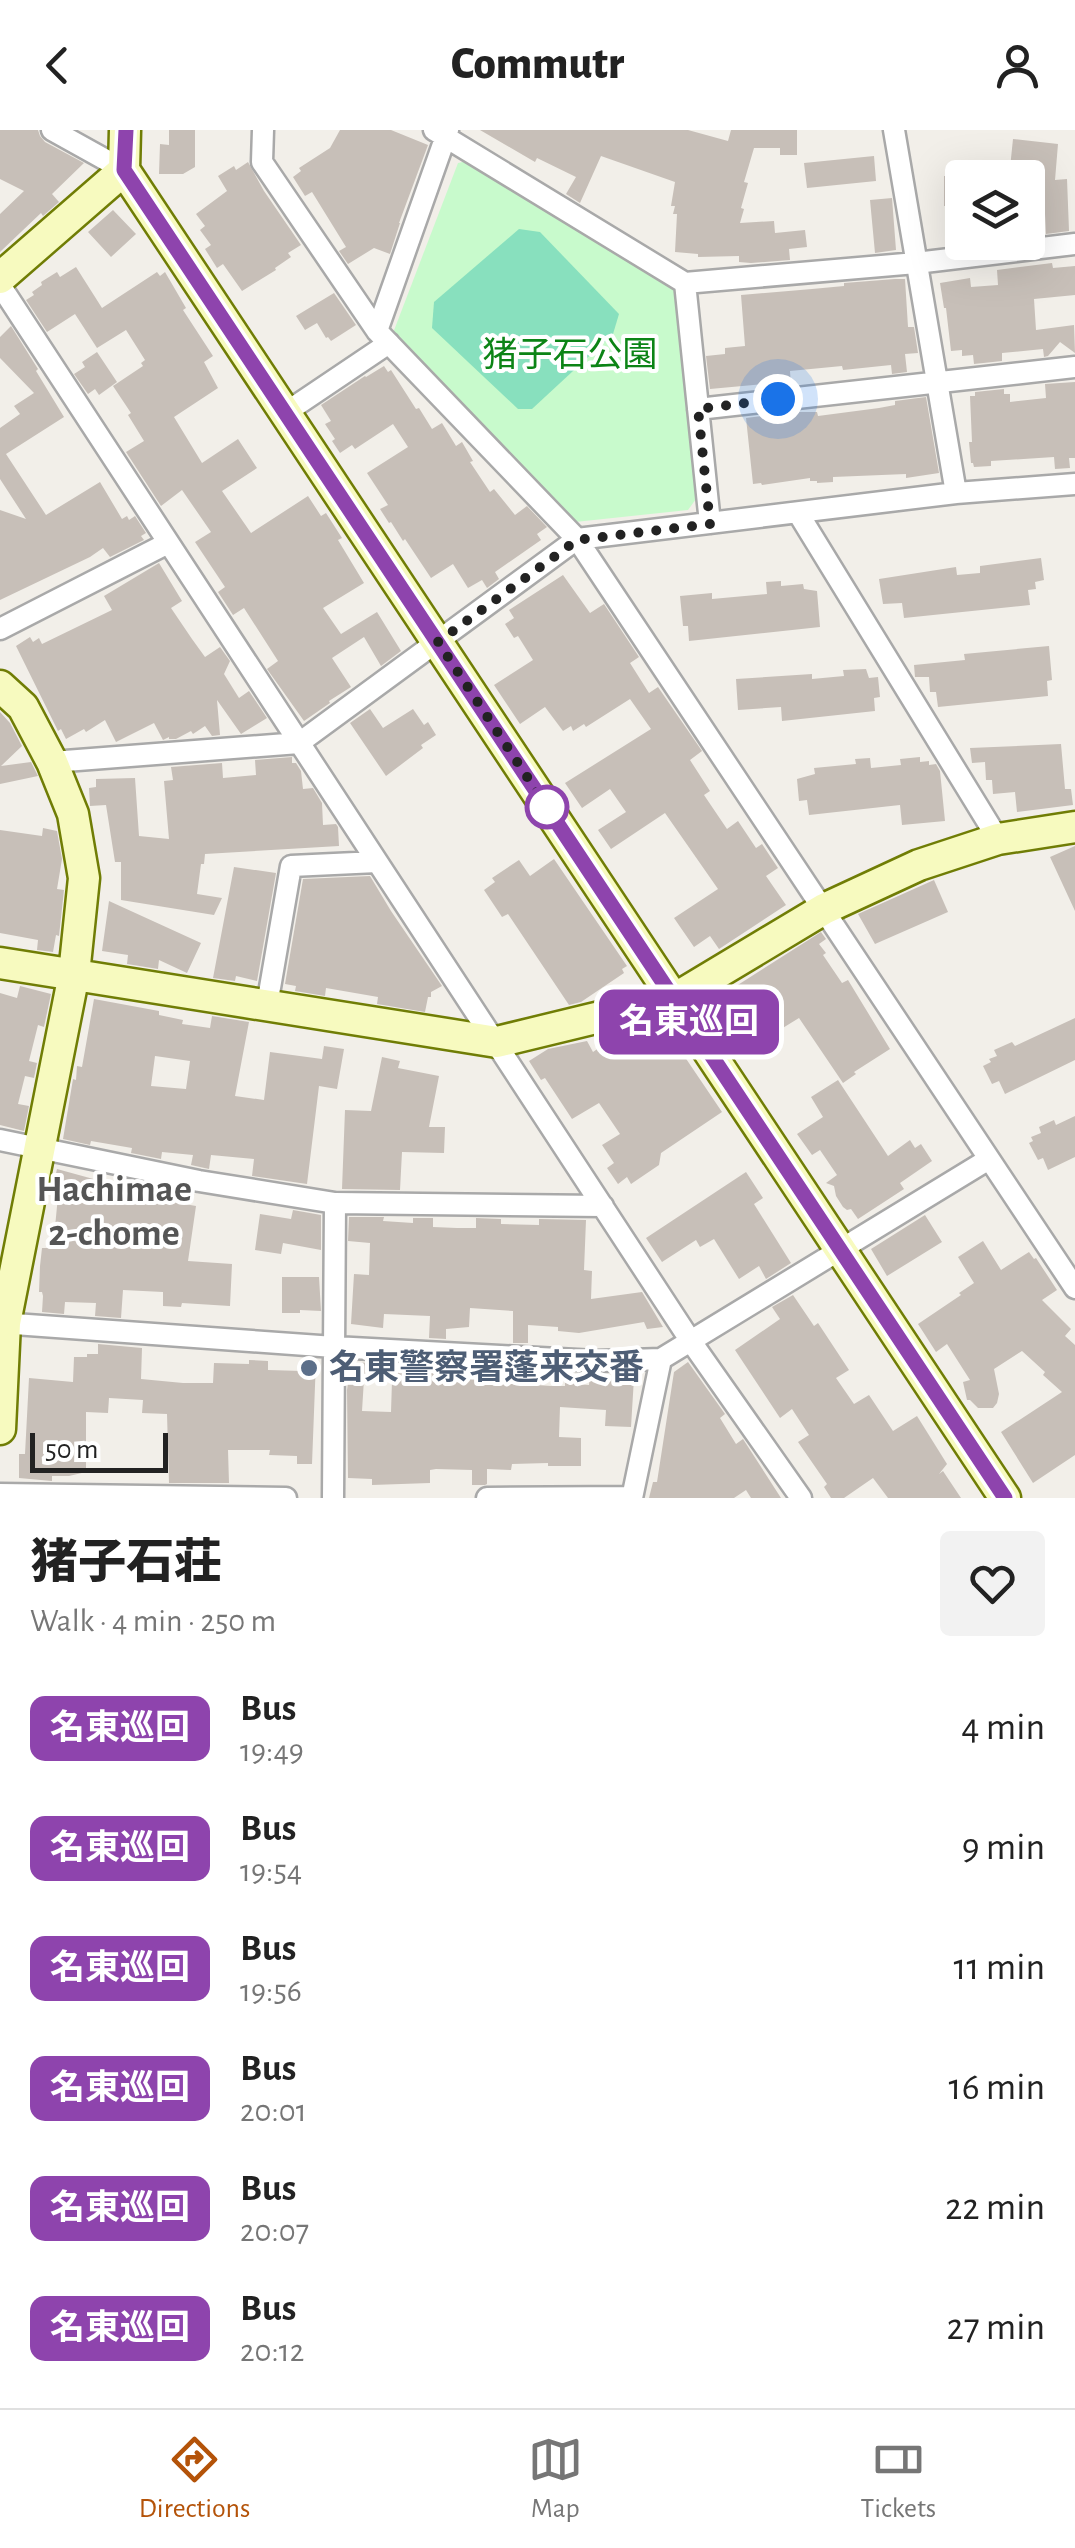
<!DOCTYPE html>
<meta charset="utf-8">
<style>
body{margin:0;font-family:"Alegreya Sans","Noto Sans JP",sans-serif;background:#f2f2f2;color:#222;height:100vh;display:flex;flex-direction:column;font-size:38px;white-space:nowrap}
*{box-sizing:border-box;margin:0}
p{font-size:32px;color:#767676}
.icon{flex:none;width:55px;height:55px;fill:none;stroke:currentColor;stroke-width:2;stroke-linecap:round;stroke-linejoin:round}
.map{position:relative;height:1368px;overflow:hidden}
.drawer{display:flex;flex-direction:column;background:#fff;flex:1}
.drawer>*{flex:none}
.badge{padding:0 20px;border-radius:15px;font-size:35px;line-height:65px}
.controls{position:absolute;left:945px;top:30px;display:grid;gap:20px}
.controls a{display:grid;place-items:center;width:100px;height:100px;border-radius:10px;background:#fff;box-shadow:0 10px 40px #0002;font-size:50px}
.scale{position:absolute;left:30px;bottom:25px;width:138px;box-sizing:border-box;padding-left:10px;border:5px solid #222;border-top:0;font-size:28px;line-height:35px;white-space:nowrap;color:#222;-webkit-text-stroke:8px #fff;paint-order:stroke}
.you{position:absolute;width:50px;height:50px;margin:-25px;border:8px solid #fff;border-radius:50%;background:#1a73e8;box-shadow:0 0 0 15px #1a73e833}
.map>.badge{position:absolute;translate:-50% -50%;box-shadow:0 0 0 5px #fff}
.round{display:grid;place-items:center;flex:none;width:105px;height:105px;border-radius:10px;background:#f2f2f2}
.overview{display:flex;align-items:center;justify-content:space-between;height:170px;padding:0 30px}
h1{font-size:48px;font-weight:800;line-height:75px}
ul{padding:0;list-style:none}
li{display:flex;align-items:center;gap:30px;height:120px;padding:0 30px}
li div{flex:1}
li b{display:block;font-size:38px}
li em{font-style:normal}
li .badge{min-width:110px;font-weight:700;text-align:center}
header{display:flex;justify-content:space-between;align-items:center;height:130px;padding:0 30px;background:#fff;font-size:45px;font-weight:800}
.tabs{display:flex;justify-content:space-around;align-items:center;height:140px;border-top:2px solid #e0e0e0;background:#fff;font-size:28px;color:#767676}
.tabs a{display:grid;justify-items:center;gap:5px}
.tabs .current{color:#b45309}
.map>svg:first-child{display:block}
</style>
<header><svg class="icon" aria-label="back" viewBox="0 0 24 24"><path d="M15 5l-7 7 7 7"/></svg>Commutr<svg class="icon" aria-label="person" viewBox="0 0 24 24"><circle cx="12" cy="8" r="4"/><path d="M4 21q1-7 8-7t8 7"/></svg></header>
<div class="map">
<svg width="1075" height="1368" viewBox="0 0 1075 1368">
<rect width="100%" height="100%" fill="#f2efe9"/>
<path fill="#c8facc" d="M472,30L676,159L696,369L688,380L575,392L393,203L458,33Z"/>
<path fill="#88e0be" d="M519,99L540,102L619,184L613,204L532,279H518L432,198L434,172Z"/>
<path fill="#c7bfb8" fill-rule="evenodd" d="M0,0H38L40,6L45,12L84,33L52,64L59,72L43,86L41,83L0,122V84L24,61L0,49Z
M169,0H195V37L183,44H159L160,14L169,15Z
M340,0H391L428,15L399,93H400L390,124L374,118L348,134L339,121L346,117L312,62L305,66L293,47L301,41L299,38L330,18Z
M480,0H688L728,11L731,0H797V25H780V18H754L744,52L748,53L741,78L744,79L740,93L774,91L775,103L805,100L807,117L789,119L790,130L751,133L739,132V126L698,127V124L675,122L677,84H673L675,76H671L675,52L601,26L580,73L566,64L576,47L537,28L535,32Z
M1013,9L1058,14L1055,50L1067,49L1069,101L1046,104L1045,84H1028V40L1010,38Z
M874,26L876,51L807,58L804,33Z
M248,32L264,61L301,115L288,123L291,127L275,138L276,140L242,161L223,134L217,138L205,119L211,115L200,100L205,96L196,84L227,61L218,46L234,36L236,40Z
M944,46H962V76H944Z
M892,68L896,120L875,123L870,70Z
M113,80L136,104L111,127L88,102Z
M1052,133L1053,138L1075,136V165L1034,169L1036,200L1074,195L1075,223L1060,212L1048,226L1044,227L1043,219L1002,223V231L974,234L973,225L962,226V220L951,221L946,178H944L940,153L970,148L971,157L998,155L997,140Z
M76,137L102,178L157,142L160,146L165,142L186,178L183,180L213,226L204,232L218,258L174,287L202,333L238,309L257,338L222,361L251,403L308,366L321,386L326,383L342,408L338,410L364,453L323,478L341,504L377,482L401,521L381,536L364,507L332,528L351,557L329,571L330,573L304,591L267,539L278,531L244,478L233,485L218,462L225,457L195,412L211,402L182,360L161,376L126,322L144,311L128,285L131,283L113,256L143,236L141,233L145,230L126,200L97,218L75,184L47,202L26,170L34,165L32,162L42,155L41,152L57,142L60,147Z
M895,149H905L908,197H914L918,223L905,224L907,242L892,244L891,235L843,240L842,236L790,241L791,255L764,258V254L710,259L706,226L725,224V218L745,216L741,165L812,159L844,156V153Z
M334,163L356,195L331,211L328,207L326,208L317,193L305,200L296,186Z
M11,196L38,239L36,241L64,287L6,324L46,385L100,352L122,389L127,386L129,390L135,386L146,403L141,406L144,410L110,427L103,418L90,427L0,470V380L26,389L0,349V298L20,284L14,276L34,263L0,228V207Z
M97,222L117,252L99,265L95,259L88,264L74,244L85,237L82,232Z
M384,236L388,242L391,240L416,279L419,278L432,299L442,293L456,316L462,312L473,331L470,332L490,362L494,359L515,385L527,376L547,397L537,404L541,410L495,442L499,449L487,458L482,450L468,458L453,434L431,448L405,409L403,411L391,392L389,393L380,379L388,375L367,343L408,317L393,294L355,319L352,315L340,323L332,311L335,309L325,294L331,291L321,275L365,246L366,247Z
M1075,252V328H1069L1070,338L1055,339L1054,327L991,331V336L974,337L973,333H971L969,312H972L970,266H975V262L1004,259V264H1010V272L1046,268L1045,254Z
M926,267L939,343L906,348V344L833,347V352L817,353V351H810V348L762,355L761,353L753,354L746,288L794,282H817L818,286L879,278L895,275V271Z
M1041,428L1044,450L1035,452L1036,459L1028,460L1030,475L904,488L902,473L883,474L879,449L956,437L957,445L980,443V436Z
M159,433L182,471L171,478L192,509L205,527L220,517L230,531L224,544L239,568L249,561L267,588L241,604L217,570L220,605L212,606L205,596L193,604L191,601L176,609H169V607L163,610L154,593L116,612L105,590L86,602L84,599L66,609L61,599L58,601L16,516L30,507L33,512L39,508L42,514L112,480L104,466Z
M563,445L590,483L604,474L639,527L630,533L649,563L658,557L702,621L690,630L710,661L704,665L727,699L738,691L756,718L762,714L778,738L766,746L786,775L719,819L710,806L694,817L674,788L718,759L665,683L611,719L598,700L626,682L610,659L582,678L565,653L651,599L630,569L586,597L584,594L573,601L571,596L563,601L545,577L520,594L494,555L533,530L518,506L514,508L505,494L514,488L509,480Z
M781,451V456L803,454L804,459L817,461L820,497L689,511L688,496H683L680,466L712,463V469L767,464L766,452Z
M1049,516L1052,550L1047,551L1048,566L938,577L936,562H930L929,547H915L914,535L965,530L964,524Z
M866,539L869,548L878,547L880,567L874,568L875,581L782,591L781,577L738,580L736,549L812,544V549L844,546L843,540Z
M370,579L383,598L413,579L424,595L428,592L436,605L421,615L423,618L386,646L350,593Z
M0,582L10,593L22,616L1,636L31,632L38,646L0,654Z
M1061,614L1065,659H1071L1073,675L1017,682L1015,662L993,664L992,650H986L985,632L972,633L970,618Z
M292,627V633H296L301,641L303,659L313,658L322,673L323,695L336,694L338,697L339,716L205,724L204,734H201L197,764L222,768L214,785L121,770V732H115L106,675L90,676L89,658L96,657V649L135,648L139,706L169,709L164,651L173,650L171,637L222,633L223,648L256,645L255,630Z
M920,627V632L929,631V635L936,634L940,641L945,691L902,695L900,675L809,685L807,670L799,671L797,649L815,644L814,638L856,634L855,629L870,628L871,638L901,635L900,629Z
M43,698L57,701L62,729L57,759L64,760L59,806L56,805L53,822L37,820L38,810L0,803V700L42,706Z
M1075,716V781L1050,727Z
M554,729L627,836L622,839L624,843L581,872L569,875L508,784L502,787L484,760L495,752L492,748L519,730L530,746Z
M234,737L276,743L257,851L236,846L235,851L213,848Z
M370,746L391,781L442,856L431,862V867H428L425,882L377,874L378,867L326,858L325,866L295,861L296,856L285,854L303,749Z
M934,750L948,782L875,814L858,784Z
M109,771L201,813L187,843L159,830L158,839L127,834L128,825L102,821Z
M821,802L826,809L819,814L826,823L823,825L842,853L848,850L890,919L854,942L856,944L843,953L799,888L744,922L724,891L721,894L708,874Z
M20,856L51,864L44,897L38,895L29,931L37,933L34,948L25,946L18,974L29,976L24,1001L0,995V863L17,868Z
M94,869L159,881V885L183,890L182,894L210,898L212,886L249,892L235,966L264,970L270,922L322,929L324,916L344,919L337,959L319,956L307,1054L252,1046L254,1029L211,1025L209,1039L191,1035L193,1025L162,1022L161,1029L131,1023L132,1018L91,1011L90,1015L63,1009L73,949L76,950L77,936L82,937ZM155,926L190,931L186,959L151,956Z
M1075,888V930L1005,964L999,951L992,954L983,936L991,932L989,929L997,926L994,920L1012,912L1015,916Z
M656,893L668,902L722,982L661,1023L659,1035L631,1054L627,1047L618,1054L607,1038L614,1033L602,1015L620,1004L599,973L572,989L545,948L541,950L529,931L548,919L587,911L593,922L610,910L620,924L646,906L642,901Z
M382,927L400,931L398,938L439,946L429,997H445L444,1023L402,1022L400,1060L342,1059L345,980L371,981Z
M838,950L888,1026L910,1010L915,1018L921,1014L932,1031L900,1053L904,1059L858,1089L851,1079L847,1080L843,1077L836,1066L834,1056L826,1053L837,1045L820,1020L812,1025L797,1004L823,987L811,967Z
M1075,986V1027L1048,1040L1043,1028L1038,1030L1029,1013L1033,1011L1031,1007L1041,1003L1039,997L1054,990L1056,995Z
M57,1039L97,1050L102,1057H110V1062L158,1068L159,1057L174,1060L173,1072L196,1076L188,1131L232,1134L230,1176L182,1173L181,1177L163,1176V1162L123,1160L121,1188L95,1186L96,1173L65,1172L64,1184L42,1182L43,1166L42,1162H39L40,1136L42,1118H53L58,1066L51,1065Z
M746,1042L763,1068L754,1074L791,1133L766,1149L759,1136L739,1149L714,1109L700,1117L696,1110L662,1132L646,1108Z
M293,1080L321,1085V1120L283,1113L281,1124L255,1120L260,1084L291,1089Z
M925,1085L942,1112L887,1146L871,1119Z
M349,1087H384L383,1091L413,1093V1088H433V1097L457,1098H476V1088L501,1089V1094L539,1095V1089L586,1090L584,1140L592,1141L591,1169L642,1162L663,1197L647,1199L644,1192L579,1203L558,1201V1197L528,1195V1213H513V1181L470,1178L469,1197L446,1199V1209L429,1208L430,1186L384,1184L383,1198L351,1194L354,1144L369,1145L370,1113L348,1111Z
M983,1111L1001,1140L1029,1122L1034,1129L1036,1128L1057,1160L1042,1170L1071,1199L1065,1206L1075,1215V1325L1033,1353L1001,1302L1062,1262L1043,1245L1045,1242L1022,1221L994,1239L999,1264L997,1273L993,1278H978L970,1270H967L963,1252L970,1250L947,1214L936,1222L918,1194L961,1165L959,1163L974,1153L958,1127Z
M282,1147H319L321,1181L300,1180V1183H282Z
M793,1165L814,1196L818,1193L849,1240L836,1248L854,1274L869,1265L893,1301L917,1286L947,1334L939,1344L943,1341L961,1368H888L873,1348L844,1368H831L824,1357L827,1354L798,1312L809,1305L792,1279L780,1288L735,1220L780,1189L772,1177Z
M98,1214L142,1218L141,1249L183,1253H213L214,1233L249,1234V1230L268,1231V1240L302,1241V1228L316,1230L312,1334H297V1326L269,1325L270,1320H228L229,1353H169L167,1284L142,1283L143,1270L109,1268L108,1283L86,1282V1342L69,1346H52V1351L19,1348V1324H25L29,1248L73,1252L74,1227H87V1224H98Z
M351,1232L523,1241L522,1254L551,1256H565V1253L589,1255L590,1244L634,1248L631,1297L605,1296L606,1280L560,1277L559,1307L581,1308V1336H548V1333L512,1334L511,1340L487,1339V1354L485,1355H472V1340L436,1339L430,1340V1353L372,1355V1349L348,1348L347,1260ZM364,1249L392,1251L391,1282L362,1281Z
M688,1232L725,1284L720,1288L736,1314L743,1309L781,1368H751L746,1360L734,1368H649L653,1352H657L674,1242Z"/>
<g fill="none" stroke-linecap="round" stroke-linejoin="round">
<g stroke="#a9a9a9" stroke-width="25">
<path id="street" d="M52,0L124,40
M263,0L262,32L377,201L577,409L1075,1158
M434,0L685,153L916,133L1075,114
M894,0L956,363
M685,153L710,393
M0,155L690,1210L801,1368
M377,201L448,0
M698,279L1075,237
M285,283L389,213
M798,383L998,709
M0,499L168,413
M52,632L299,613L577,409L956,363L1075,354
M267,875L291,736L377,732
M0,1010L199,1051L335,1073L603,1076
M0,1193L334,1217L596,1231L661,1229L989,1029
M0,1364L286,1368
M333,1368L335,1073
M487,1368L632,1367
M632,1368L661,1229"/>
</g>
<g stroke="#707d05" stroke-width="35">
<path id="secondary" d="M124,40L1005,1368
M0,148L124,40L125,0
M0,556L23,577L52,632L73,684L84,748L74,844L5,1193L0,1299
M0,833L497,912L674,869L824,779L919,735L998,709L1075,697"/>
</g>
<use href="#street" stroke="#fff" stroke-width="20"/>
<use href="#secondary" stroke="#f7fabf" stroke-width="30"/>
</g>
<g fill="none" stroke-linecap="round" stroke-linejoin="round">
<g stroke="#fff" stroke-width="22">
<path id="line" d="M126,0L124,40L1005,1368"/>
</g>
<use href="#line" stroke="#8e44ad" stroke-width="15"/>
<path stroke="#222" stroke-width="10" stroke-dasharray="0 18" d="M547,677L438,512L577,410L710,394L698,279L778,269"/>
</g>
<circle fill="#fff" stroke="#8e44ad" stroke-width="5" cx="547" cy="677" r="20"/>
<circle fill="#5c6f8a" stroke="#fff" stroke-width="4" cx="309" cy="1238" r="10"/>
<g text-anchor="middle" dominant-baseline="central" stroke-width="8" stroke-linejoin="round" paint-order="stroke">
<g font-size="35" fill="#0c8416" stroke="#fff">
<text x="570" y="225">猪子石公園</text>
</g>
<g font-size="35" font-weight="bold" fill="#4e5e75" stroke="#fff" text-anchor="start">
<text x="329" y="1238">名東警察署蓬来交番</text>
</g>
<g font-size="38" font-weight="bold" fill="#555" stroke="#fff">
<text x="114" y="1060">Hachimae<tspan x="114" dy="44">2-chome</tspan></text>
</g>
</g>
</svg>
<div class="controls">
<a><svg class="icon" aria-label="layers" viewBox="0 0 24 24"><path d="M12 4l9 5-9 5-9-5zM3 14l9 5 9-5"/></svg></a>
</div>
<div class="scale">50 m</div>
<div class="you" style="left:778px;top:269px"></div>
<b class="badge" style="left:689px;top:892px;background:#8e44ad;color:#fff">名東巡回</b>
</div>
<section class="drawer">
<div class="overview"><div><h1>猪子石荘</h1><p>Walk · 4 min · 250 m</p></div><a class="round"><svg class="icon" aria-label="heart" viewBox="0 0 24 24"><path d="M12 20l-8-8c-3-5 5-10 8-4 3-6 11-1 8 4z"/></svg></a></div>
<ul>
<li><span class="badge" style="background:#8e44ad;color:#fff">名東巡回</span><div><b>Bus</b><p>19:49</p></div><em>4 min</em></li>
<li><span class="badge" style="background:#8e44ad;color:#fff">名東巡回</span><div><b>Bus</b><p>19:54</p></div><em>9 min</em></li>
<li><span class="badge" style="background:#8e44ad;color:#fff">名東巡回</span><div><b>Bus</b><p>19:56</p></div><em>11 min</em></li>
<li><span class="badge" style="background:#8e44ad;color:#fff">名東巡回</span><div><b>Bus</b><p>20:01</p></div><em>16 min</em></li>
<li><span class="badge" style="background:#8e44ad;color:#fff">名東巡回</span><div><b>Bus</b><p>20:07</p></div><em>22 min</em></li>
<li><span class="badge" style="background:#8e44ad;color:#fff">名東巡回</span><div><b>Bus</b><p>20:12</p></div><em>27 min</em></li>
</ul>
</section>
<nav class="tabs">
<a class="current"><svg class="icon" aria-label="directions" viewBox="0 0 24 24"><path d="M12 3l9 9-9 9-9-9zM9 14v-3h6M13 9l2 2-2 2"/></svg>Directions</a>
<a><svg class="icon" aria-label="map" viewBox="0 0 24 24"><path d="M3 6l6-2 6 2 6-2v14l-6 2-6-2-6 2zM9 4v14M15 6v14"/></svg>Map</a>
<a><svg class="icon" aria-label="tickets" viewBox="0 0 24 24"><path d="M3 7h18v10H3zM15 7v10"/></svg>Tickets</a>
</nav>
